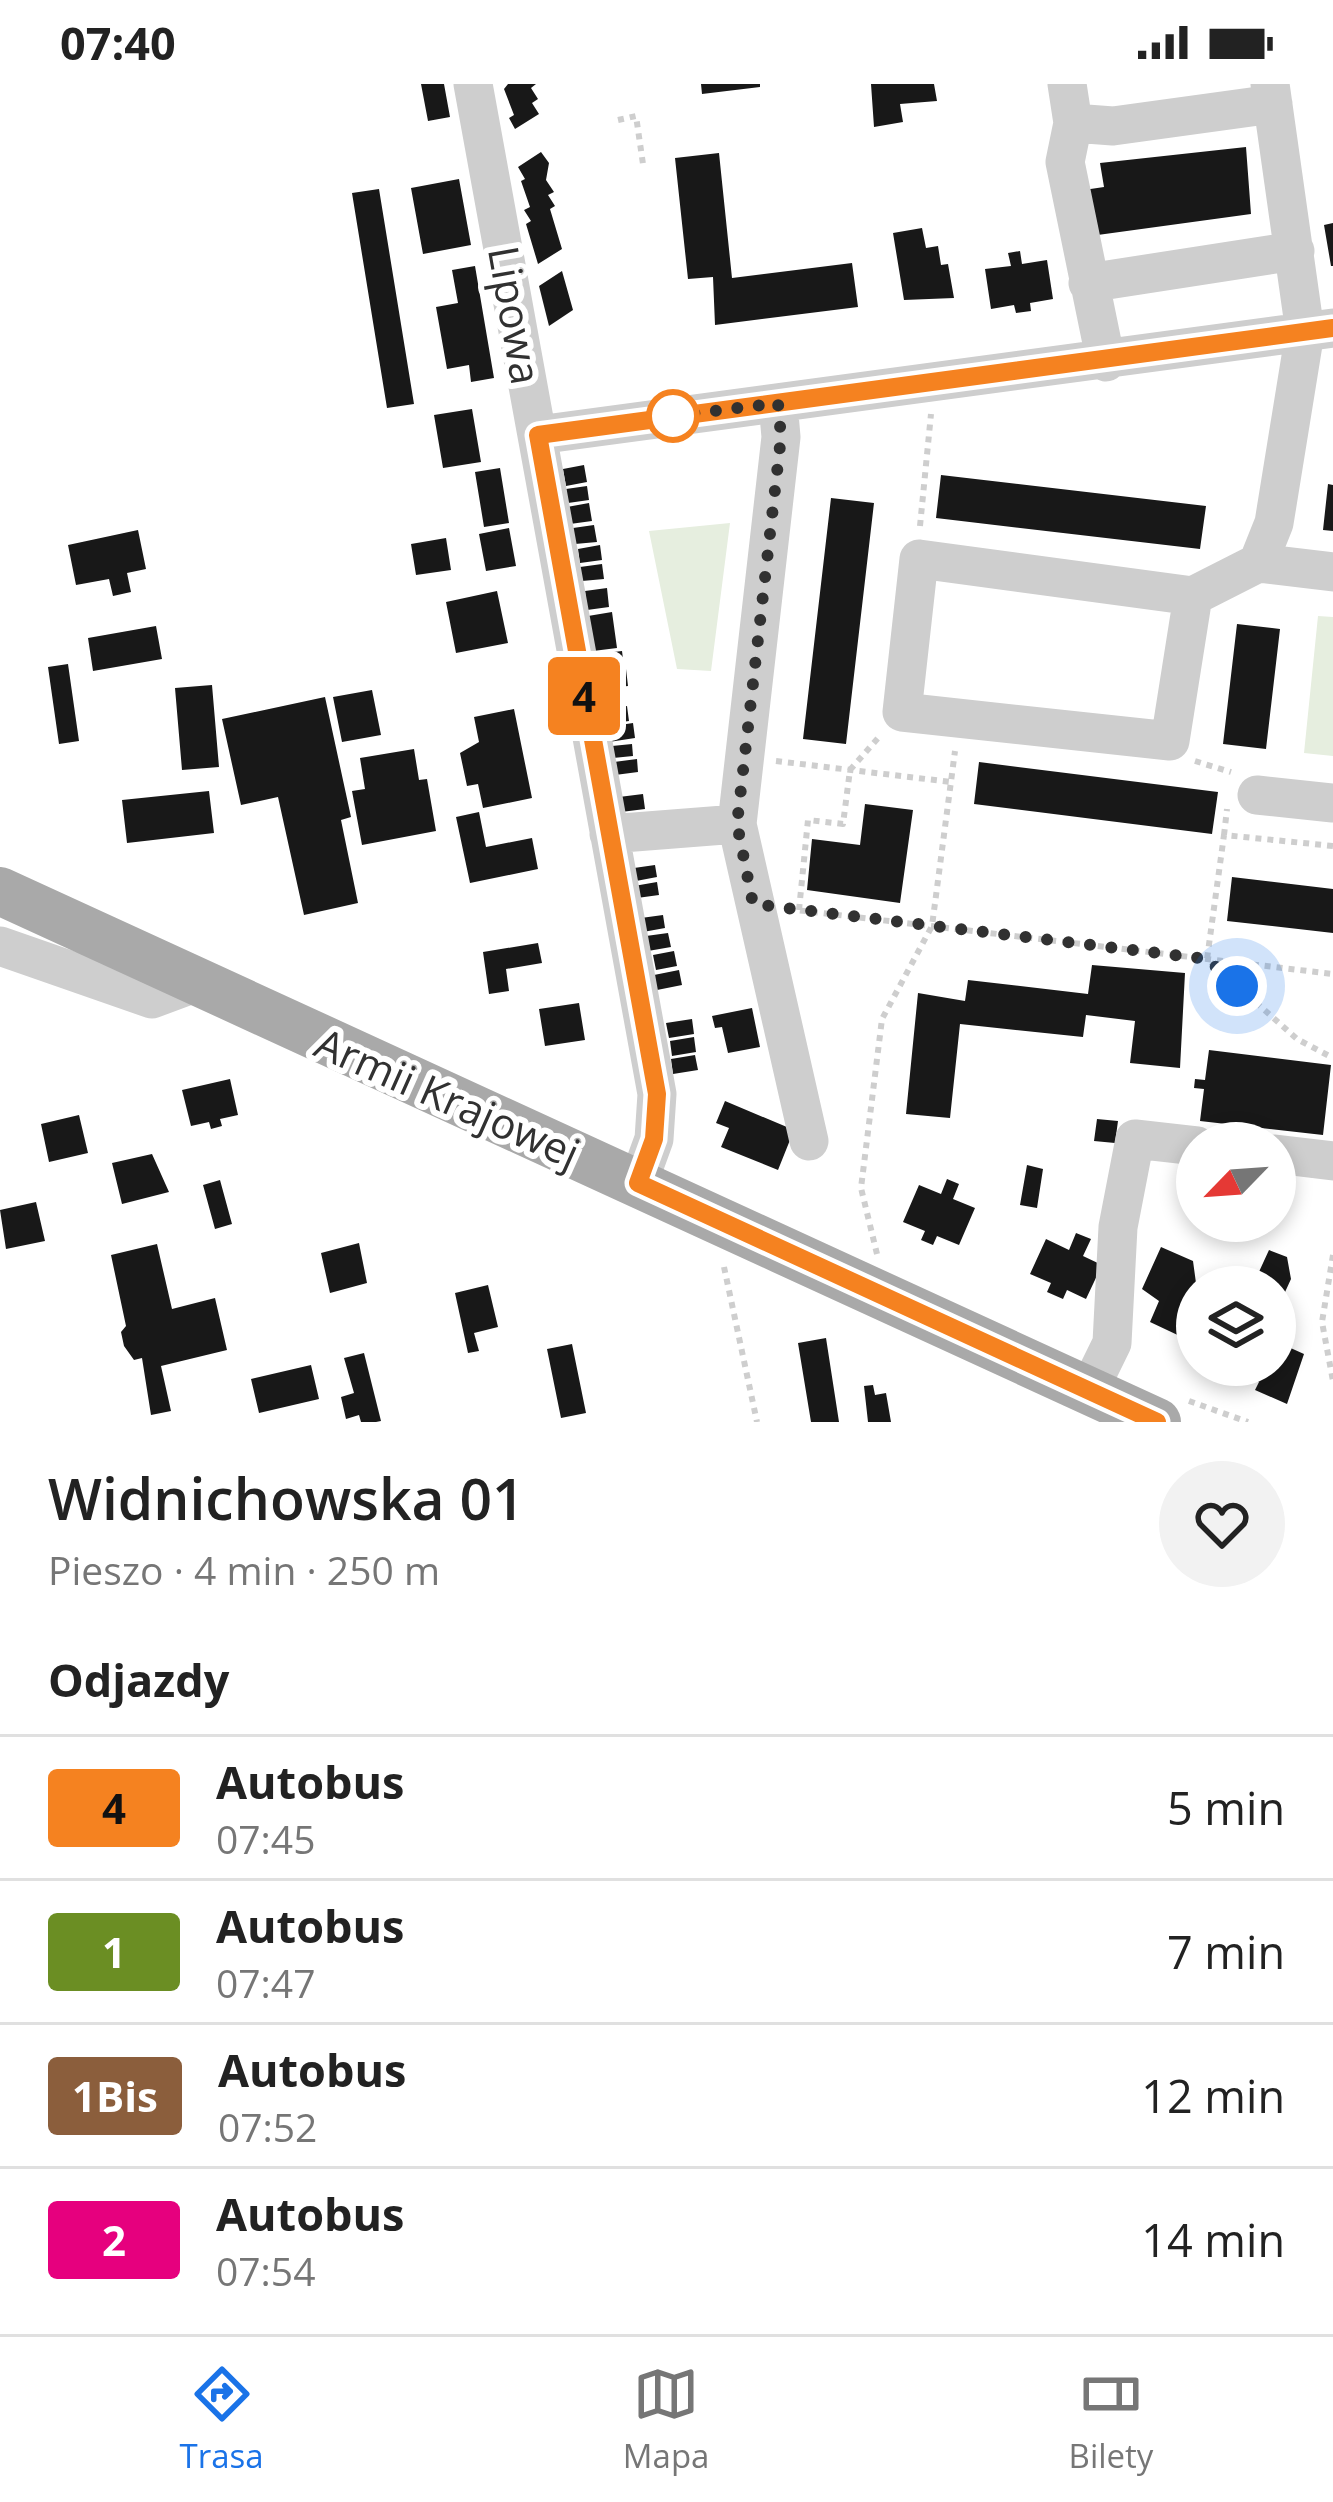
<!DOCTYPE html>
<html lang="pl">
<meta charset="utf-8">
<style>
body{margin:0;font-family:"Open Sans",sans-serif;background:#f2f2f2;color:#222;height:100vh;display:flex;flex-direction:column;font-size:45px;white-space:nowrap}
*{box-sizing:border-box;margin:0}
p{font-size:39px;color:#767676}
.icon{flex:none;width:66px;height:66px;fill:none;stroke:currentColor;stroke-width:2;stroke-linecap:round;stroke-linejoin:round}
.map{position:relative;height:1338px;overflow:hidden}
.details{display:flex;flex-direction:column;background:#fff;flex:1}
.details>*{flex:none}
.badge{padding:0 24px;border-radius:9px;font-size:42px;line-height:78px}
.needle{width:78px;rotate:245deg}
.fabs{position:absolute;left:1176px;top:1038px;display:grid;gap:24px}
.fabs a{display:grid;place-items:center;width:120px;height:120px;border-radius:50%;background:#fff;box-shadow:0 6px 18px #0003;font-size:60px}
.you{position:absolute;width:60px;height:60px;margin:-30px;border:9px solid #fff;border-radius:50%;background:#1a73e8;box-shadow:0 0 0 18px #1a73e833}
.map>.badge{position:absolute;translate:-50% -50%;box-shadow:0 0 0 6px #fff}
h2{padding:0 48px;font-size:45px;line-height:108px}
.round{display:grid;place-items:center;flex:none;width:126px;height:126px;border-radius:63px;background:#f2f2f2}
.overview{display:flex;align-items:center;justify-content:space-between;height:204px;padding:0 48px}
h1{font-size:57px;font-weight:600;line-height:90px}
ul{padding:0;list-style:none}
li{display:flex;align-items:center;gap:36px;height:144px;padding:0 48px;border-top:3px solid #e0e0e0}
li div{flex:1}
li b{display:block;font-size:45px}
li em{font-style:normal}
li .badge{min-width:132px;font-weight:700;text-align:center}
.status{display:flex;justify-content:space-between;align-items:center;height:84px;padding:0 60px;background:#fff;direction:ltr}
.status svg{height:33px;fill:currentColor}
.dock{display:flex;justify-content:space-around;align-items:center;height:168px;border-top:3px solid #e0e0e0;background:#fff;font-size:33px;color:#767676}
.dock a{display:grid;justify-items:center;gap:6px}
.dock .selected{color:#1a73e8}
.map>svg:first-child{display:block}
</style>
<div class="status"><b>07:40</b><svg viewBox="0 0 49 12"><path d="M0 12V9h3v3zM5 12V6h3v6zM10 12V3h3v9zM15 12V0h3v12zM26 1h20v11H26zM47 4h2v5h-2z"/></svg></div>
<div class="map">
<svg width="1333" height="1338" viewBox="0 0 1333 1338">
<rect width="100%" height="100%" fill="#fff"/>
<path fill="#e6eedf" d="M730,439L711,587L677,585L649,447Z
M1318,532L1333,533V672L1304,669Z"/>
<path fill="#181818" d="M421,0H444L450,33L428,37Z
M508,0H536L531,4L538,15L532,19L539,30L515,45L509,34L514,31L504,5Z
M701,0H760V3L702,10Z
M871,0H934L937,17L900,20L903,38L874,43Z
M1246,63L1251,130L1083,153L1077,107L1104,103L1100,79Z
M541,68L549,79L546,96L554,108L548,111L555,122L550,125L562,165L538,180L526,140L531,137L524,126L530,123L521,97L525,95L518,83Z
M719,69L732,194L852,179L858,223L715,241L713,193L688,195L675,74Z
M459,95L471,161L423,170L411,104Z
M379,105L414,320L387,324L352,109Z
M1333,139V182H1331L1324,141Z
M922,144L926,164L938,162L941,181L948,180L954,214L904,216L893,149Z
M1020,167L1022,180L1047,176L1053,215L1030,219L1031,227L1016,229L1014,221L991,225L985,185L1011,182L1008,169Z
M475,182L494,294L471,298L469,281L447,285L436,223L458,219L452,186Z
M562,187L573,226L549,242L539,202Z
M472,325L481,378L443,384L434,331Z
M584,381L587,398L566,402L563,385Z
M500,384L509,439L484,443L475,388Z
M941,391L1206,422L1200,465L936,434Z
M1328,400L1333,401V447L1323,446Z
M587,402L589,416L568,419L566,405Z
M831,414L874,419L846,660L803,655Z
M589,419L592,437L570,440L567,423Z
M594,441L597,458L575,460L573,444Z
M509,444L516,482L486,487L479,450Z
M138,446L146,485L127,489L131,508L113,512L109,495L76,501L68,461Z
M446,454L451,486L416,491L411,460Z
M600,461L602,476L580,479L578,465Z
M602,480L604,495L582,497L580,483Z
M607,504L609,523L587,526L585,507Z
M497,507L508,559L456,569L446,518Z
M612,528L617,564L593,567L588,532Z
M1237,540L1280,545L1266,665L1223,660Z
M156,542L162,575L93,587L88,554Z
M622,567L624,583L599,586L597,570Z
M68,580L79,657L59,660L48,583Z
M626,585L628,602L601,605L599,589Z
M212,601L219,683L182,686L175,604Z
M372,606L381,651L342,658L333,613Z
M624,606L626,620L604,623L602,609Z
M325,613L351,733L341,736L358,819L304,831L278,713L241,721L222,635Z
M627,622L629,637L607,640L606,625Z
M514,625L532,714L483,724L478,700L467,702L460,669L479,658L474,633Z
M633,639L635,654L609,658L607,643Z
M632,660L633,672L613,674L612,662Z
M414,665L419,696L427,695L436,747L362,761L352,707L365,705L360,674Z
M637,675L638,688L615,691L614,678Z
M979,678L1218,708L1212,750L974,720Z
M209,707L214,749L127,759L122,716Z
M643,710L645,725L621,728L619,713Z
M865,720L913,726L900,819L807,806L812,755L860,761Z
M479,728L486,763L532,754L538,785L470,799L456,733Z
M655,781L657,793L636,797L634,784Z
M1232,793L1333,805V849L1227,837Z
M657,798L659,811L637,814L634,802Z
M663,831L665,844L643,848L641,834Z
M668,849L671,863L648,867L646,852Z
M538,859L542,879L506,885L509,907L489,910L483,868Z
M674,867L677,882L656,886L653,871Z
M1092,881L1185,889L1180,984L1130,979L1135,937L1086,931L1083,953L960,940L950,1034L906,1030L918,909L965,917L968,896L1088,910Z
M679,886L682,901L657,906L654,891Z
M579,919L585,956L545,962L539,925Z
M752,924L760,963L728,969L722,943L715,944L712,932Z
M692,935L694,950L669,954L666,939Z
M694,953L696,968L672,972L670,957Z
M1209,966L1331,981L1323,1051L1200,1037L1204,1005L1194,1004L1195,995L1205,996Z
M695,971L698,986L673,990L671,975Z
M230,995L238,1031L220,1035L222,1042L211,1045L209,1038L191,1042L182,1006Z
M725,1017L794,1046L778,1086L721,1063L729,1044L716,1039Z
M79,1031L88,1069L49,1078L41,1040Z
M1097,1035L1118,1037L1115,1059L1094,1057Z
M152,1070L169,1108L122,1120L112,1079Z
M1027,1081L1043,1085L1037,1124L1020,1121Z
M947,1095L959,1100L953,1115L975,1124L959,1161L937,1152L933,1161L921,1156L925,1147L903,1138L919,1101L941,1110Z
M220,1096L232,1140L215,1145L203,1101Z
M36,1118L45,1157L6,1165L0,1126Z
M1076,1149L1091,1155L1083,1172L1102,1181L1086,1215L1067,1206L1063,1215L1047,1208L1051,1199L1030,1190L1046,1155L1069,1166Z
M359,1159L367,1199L330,1209L321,1169Z
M157,1160L172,1225L215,1214L227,1266L161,1282L171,1327L151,1331L142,1274L134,1276L124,1262L121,1248L126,1242L111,1171Z
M1161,1163L1193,1177L1196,1199L1190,1213L1197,1217V1230L1184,1254L1150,1238L1159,1217L1142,1205Z
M1269,1166L1287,1173L1291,1195L1275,1230V1203H1252Z
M488,1201L498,1243L474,1249L479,1267L468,1269L455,1209Z
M826,1254L839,1338H811L798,1259Z
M1275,1257L1304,1270L1287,1320L1255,1306L1259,1298L1245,1292L1248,1284L1241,1281H1275Z
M572,1260L586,1329L561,1334L547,1265Z
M364,1269L381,1337L376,1338H361L359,1331L346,1335L341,1313L354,1309L344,1274Z
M311,1281L319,1315L259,1329L251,1295Z
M873,1301L875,1311L886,1309L891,1338H868L864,1302Z"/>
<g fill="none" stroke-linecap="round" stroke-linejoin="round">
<path stroke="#cecece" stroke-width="6" stroke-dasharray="6 6" stroke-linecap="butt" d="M618,36L636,32L643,80
M920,442L931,330
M776,677L951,698
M1195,677L1231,688
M1224,751L1227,725
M1333,762L1224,751L1207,875L1297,955L1333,974
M788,825L1333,890
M799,826L808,736L843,740L850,686L879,653
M877,1170L861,1104L882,935L932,842L955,667
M1333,1171L1322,1238L1333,1297
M724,1183L757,1338
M1189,1317L1248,1338"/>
<path stroke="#cecece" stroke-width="39" d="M473,0L657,1010L654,1055L638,1099
M1067,0L1073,39L1113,42L1273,20
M1073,39L1065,78L1106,278
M1088,199L1295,167
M778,319L781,353L737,740L809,1057
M538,351L1333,244
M1258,479L1333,488
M1193,512L1170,657L902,628L919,475L1193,512L1258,479L1274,439L1305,248L1270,0
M1257,711L1333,719
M609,750L737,740
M0,862L152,915L195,899
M1275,1070L1333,1077
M1089,1306L1112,1259L1118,1143L1135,1055L1197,1062"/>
<path stroke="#a9a9a9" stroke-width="48" d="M0,807L1157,1338"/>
</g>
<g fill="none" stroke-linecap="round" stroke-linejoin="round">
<g stroke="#fff" stroke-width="27">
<path id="line" d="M1157,1338L638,1099L654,1055L657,1010L538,351L1333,244"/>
</g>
<use href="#line" stroke="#f58220" stroke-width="18"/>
<path stroke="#313131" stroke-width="12" stroke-dasharray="0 21.6" d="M673,332L778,319L781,353L737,740L753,820L1207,875L1237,902"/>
</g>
<circle fill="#fff" stroke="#f58220" stroke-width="6" cx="673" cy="332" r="24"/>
<g text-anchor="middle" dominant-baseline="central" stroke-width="12" stroke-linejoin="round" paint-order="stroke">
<g font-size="42" fill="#313131" stroke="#fff">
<text transform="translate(516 231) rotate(80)">Lipowa</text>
<text transform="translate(448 1013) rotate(24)">Armii Krajowej</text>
</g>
</g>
</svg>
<div class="fabs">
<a><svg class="needle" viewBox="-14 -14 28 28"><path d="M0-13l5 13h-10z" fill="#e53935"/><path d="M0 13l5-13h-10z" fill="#767676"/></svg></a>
<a><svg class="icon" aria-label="layers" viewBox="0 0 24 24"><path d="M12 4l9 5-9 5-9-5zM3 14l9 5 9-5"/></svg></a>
</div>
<div class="you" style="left:1237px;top:902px"></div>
<b class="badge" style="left:584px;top:612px;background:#f58220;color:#111">4</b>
</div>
<section class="details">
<div class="overview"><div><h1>Widnichowska 01</h1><p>Pieszo · 4 min · 250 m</p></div><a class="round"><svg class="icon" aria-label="heart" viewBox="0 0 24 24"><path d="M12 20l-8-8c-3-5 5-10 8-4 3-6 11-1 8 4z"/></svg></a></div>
<h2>Odjazdy</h2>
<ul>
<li><span class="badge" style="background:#f58220;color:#111">4</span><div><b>Autobus</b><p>07:45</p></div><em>5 min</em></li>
<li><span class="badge" style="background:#6b8e23;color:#fff">1</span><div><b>Autobus</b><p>07:47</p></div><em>7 min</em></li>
<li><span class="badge" style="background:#8b5e3c;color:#fff">1Bis</span><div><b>Autobus</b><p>07:52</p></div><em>12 min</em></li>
<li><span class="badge" style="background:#e6007e;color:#fff">2</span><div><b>Autobus</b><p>07:54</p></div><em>14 min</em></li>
</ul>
</section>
<nav class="dock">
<a class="selected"><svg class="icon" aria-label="directions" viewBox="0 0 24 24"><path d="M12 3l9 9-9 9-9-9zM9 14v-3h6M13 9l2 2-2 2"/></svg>Trasa</a>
<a><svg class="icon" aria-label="map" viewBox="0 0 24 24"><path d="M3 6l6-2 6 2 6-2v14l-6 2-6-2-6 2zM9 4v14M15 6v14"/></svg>Mapa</a>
<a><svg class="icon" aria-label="tickets" viewBox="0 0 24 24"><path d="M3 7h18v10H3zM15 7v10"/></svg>Bilety</a>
</nav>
